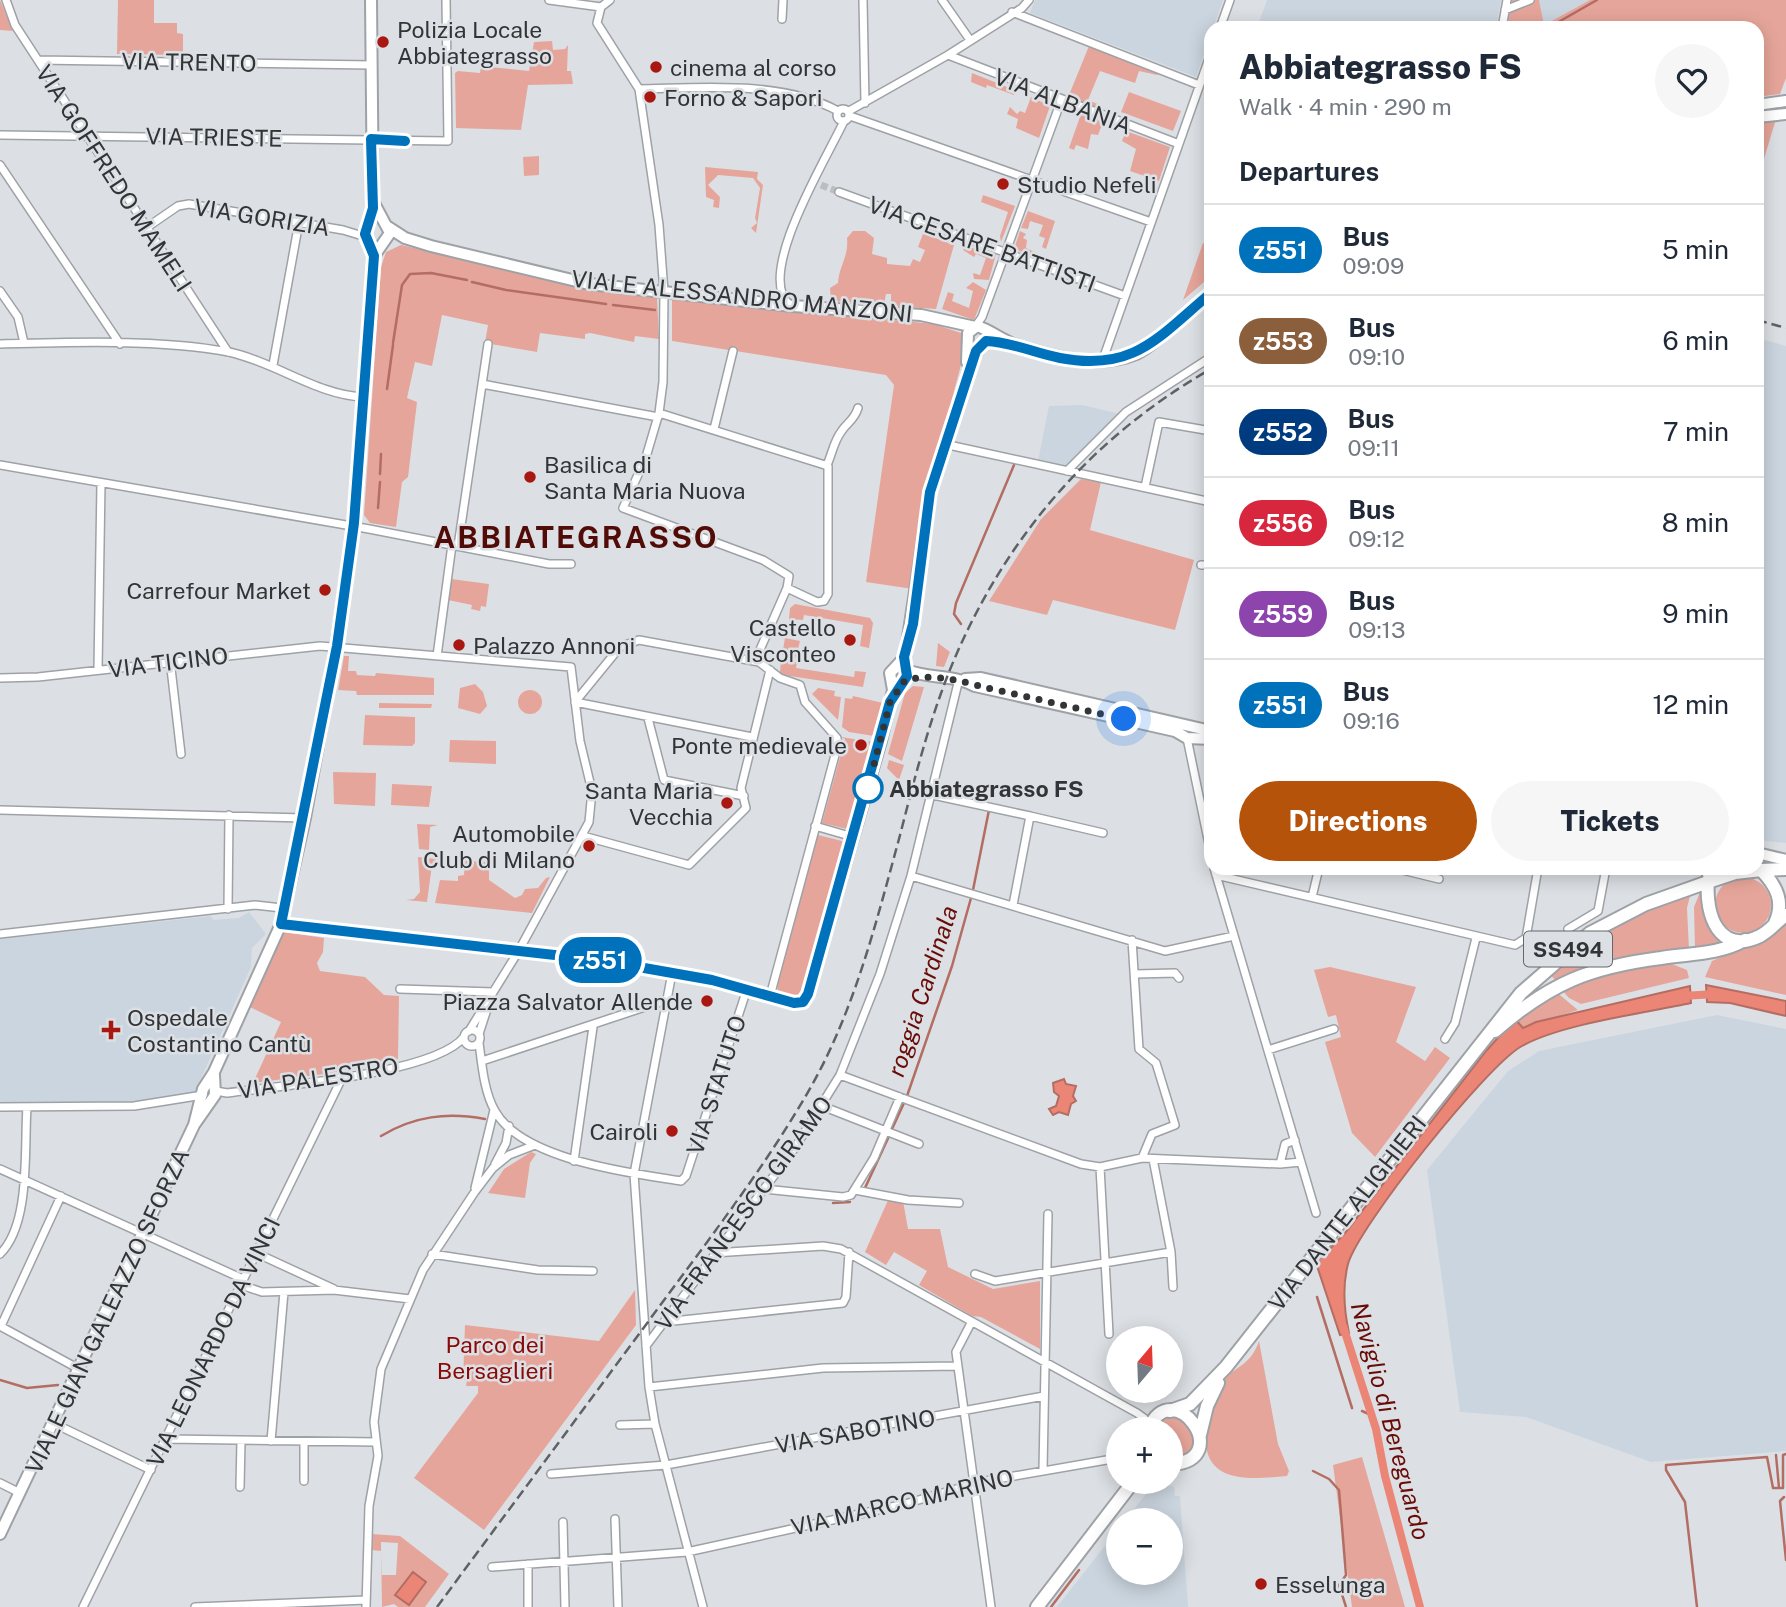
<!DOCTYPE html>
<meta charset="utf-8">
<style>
body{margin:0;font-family:"Public Sans",sans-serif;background:#f6f6f7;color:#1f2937;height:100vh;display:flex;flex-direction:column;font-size:26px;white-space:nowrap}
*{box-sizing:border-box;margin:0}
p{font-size:23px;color:#747a83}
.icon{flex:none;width:38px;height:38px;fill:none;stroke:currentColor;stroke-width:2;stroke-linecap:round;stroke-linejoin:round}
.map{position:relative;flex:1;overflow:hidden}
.side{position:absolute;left:1204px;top:21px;width:560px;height:854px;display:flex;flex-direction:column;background:#fff;border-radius:21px;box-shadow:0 4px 18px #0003}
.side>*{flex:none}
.badge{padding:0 14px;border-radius:23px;font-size:24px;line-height:46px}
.needle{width:46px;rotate:19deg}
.fabs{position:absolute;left:1106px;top:1326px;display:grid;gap:14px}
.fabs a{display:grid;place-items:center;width:77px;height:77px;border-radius:50%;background:#fff;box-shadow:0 4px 18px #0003;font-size:35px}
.you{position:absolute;width:35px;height:35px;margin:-18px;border:5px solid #fff;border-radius:50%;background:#1a73e8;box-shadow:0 0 0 10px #1a73e833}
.map>.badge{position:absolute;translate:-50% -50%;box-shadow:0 0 0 4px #fff}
h2{padding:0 35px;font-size:26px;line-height:63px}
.round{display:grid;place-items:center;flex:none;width:74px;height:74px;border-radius:37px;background:#f6f6f7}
.headline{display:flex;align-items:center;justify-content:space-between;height:119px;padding:0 35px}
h1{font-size:33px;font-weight:800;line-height:52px}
.button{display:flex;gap:14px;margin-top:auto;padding:14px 35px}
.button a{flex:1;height:80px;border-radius:42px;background:#b45309;color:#fff;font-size:28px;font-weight:800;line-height:80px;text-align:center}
.button a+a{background:#f6f6f7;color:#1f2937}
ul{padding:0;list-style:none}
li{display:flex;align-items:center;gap:21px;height:91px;padding:0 35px;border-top:2px solid #e0e1e3}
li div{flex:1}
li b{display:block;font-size:26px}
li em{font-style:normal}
li .badge{min-width:77px;font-weight:700;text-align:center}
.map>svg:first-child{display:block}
</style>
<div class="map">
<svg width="1786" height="1607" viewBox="0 0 1786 1607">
<rect width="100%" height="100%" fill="#dce0e4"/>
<path fill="#cbd5df" d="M1035,0H1223L1196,77L1030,13Z
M1267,0H1501L1496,28H1257Z
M1539,0H1590L1543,25Z
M1757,338L1786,346V843L1757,840Z
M1082,405L1120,414L1123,422L1068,473L1037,466L1049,406Z
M249,912L266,934L252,948L251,967L194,1094L134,1103L0,1102V939L211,916L213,920L239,918Z
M1717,1015L1786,1029V1451L1651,1462L1526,1417L1460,1412L1427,1170L1508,1071L1539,1051Z
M1155,1482L1174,1487L1175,1496H1180L1188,1607H1057L1118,1529V1573H1171V1521H1125Z"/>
<path fill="#e6a59a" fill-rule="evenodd" d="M0,0L13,31L0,30Z
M118,0H154V23H177V33L183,34V55L117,54Z
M1512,0H1539L1544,25L1590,0H1786V78L1780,94L1757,97V28H1507Z
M552,41L553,50L565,49L568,45L567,71H571L573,84L528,85L521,130L456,128L455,73L458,71L480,73L481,66L529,71L534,42Z
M1089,46L1158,74L1157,75L1139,71L1135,83L1100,71L1088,100L1100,105L1098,110L1072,101L1069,95Z
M972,73L1017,91L1014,95L987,85L986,88L971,82Z
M1129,92L1181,111L1173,131L1121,112Z
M1031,97L1050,106L1039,138L1016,128L1018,119L1007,114L1010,107L1017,114L1020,111L1025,113Z
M1081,114L1103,122L1098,135L1091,134L1088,149L1076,145L1074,150L1069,148Z
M1776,119L1757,182V122Z
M1126,131L1170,147L1159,181L1130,171L1136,149L1122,141Z
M539,156V175L524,176L523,157Z
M705,167L758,172L757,179L763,185L756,233L751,228L757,223L755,218L760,188L753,178L718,175L708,185L720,197L719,208L713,207L714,200L706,197Z
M983,195L1015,206L1001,242L1000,236L1008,212L981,202Z
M1028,211L1055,221L1046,249L1042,247L1045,238L1039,236L1043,225L1030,221L1028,229L1021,228Z
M926,226L925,234L954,245L936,309L891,306V294H886L884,305L831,301L830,288L838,283C839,266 849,256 847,238L853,231H865L874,238L872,254L887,258V264L910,266L913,259L920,262L925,250L918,247Z
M1020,231L1026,234L1023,238L1027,240L1026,248L1041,255L1036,257L1014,249Z
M1203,243L1211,247V276L1205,277L1204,282L1183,300Z
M401,245L585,288L657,297L659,339L635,336L634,342L590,333L585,334V339L540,333L537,352L485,343L488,325L442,315L432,366L415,362L407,398L417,402L408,477L402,482L396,527L370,523L364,515L381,267L386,252Z
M965,246L996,254L989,280L974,279L973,273L980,275L986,258L976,254L974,257L963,250Z
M973,282L986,290L974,320L942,309L948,292L954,294L952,301L969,308L973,291L966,288Z
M672,299L934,324L961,333L965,350L931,478L913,589L866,582L894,385L886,375L672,341Z
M1081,479L1101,482L1090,530L1194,560L1175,630L1053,600L1047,615L989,601L1041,519Z
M451,579L489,584L486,607L481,606L480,611L471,609L472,605L448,600Z
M795,604L870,618L873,623L869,648L860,646L863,625L804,615L803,620L789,619L790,608Z
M785,638L800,641L798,649L794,648L793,653L795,649L800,655L805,652L807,659L782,655Z
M938,643L950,652L944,667L936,666Z
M344,656H349L348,671H356L357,675L375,676L376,673L434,678V695H357L356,691L338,690Z
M781,660L797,662L796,668L854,677L855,671L866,672L863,687L783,675L780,672Z
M475,684L483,692L487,706L480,714L458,708L460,688Z
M913,686L924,687L902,761L888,754L905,693Z
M818,688L835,691L834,696L841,697L838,720L812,694Z
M518 702a12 12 0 1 1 24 0a12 12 0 1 1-24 0Z
M853,696L883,703L874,736L849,732L842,727L845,698L852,699Z
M379,703L432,704L431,708H379Z
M365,715L415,717V743L412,746L363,745Z
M841,737L873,742L850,829H847L822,823L845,739Z
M450,740L496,741V764L449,762Z
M889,760L904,765L899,780L887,768Z
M333,772L376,773L375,806L334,804Z
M392,784L432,786L429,807L391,805Z
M417,824L438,825L430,827L429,850L419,849Z
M818,835L846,842L806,988C800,1000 789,997 778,993L777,985Z
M418,857L436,859L435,865H432L427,902L406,900L414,899L420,892Z
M465,861L489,862V880L515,898L522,895L525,889L538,888L546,878L550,877L532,913L435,903L440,880L458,881V876L464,875Z
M1715 905a28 28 0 1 1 56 0a28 28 0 1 1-56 0Z
M1704,891L1729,942L1695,949L1694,907L1700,892Z
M1691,892L1687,908L1689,950L1626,956L1557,982L1547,971L1621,918Z
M1786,919V995L1705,977L1712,961L1750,944Z
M284,932L324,938L323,952L317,963L320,971L365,977L384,995L399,996L398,1059L340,1072L253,1083L281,1022L250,1007Z
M1667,962L1687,970L1689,978L1581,1004L1569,998L1560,988L1598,972Z
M1330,967L1416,987L1396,1042L1425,1061L1435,1047L1450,1058L1375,1157L1352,1133L1325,1042L1341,1037L1336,1015L1328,1017L1314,970Z
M1555,991L1578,1010L1523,1028L1515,1019Z
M531,1152L536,1154L530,1163L525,1198L488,1193L504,1169Z
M889,1198L903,1201L908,1229H940L948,1267L993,1289L1040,1281V1349L981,1317L972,1316L919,1285L927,1271L894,1252L886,1265L865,1252Z
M635,1290L636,1325L484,1530L414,1478L478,1393V1386H466L467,1380H463L465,1325L599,1341Z
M1259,1341L1278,1444L1289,1471L1287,1476C1247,1480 1197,1484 1207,1425C1209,1412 1215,1391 1224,1380C1238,1364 1250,1366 1259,1341Z
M1170,1417L1182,1418L1194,1430C1194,1449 1190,1455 1171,1459V1430H1155L1160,1423Z
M1362,1457L1405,1607H1352L1333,1465Z
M372,1534L400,1536L449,1574L425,1607H398L394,1604L382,1607L381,1551L371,1550ZM381,1542L398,1543L396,1575H381Z"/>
<path fill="#eb8576" stroke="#b46d63" stroke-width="2" d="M1706,985L1786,1001V1016L1730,1003L1707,1002Z
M1690,986L1691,1003C1645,1013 1561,1024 1522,1046C1487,1065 1358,1227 1348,1264C1342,1287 1344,1310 1349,1333L1340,1335L1316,1263L1345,1233L1486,1051L1515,1019L1523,1028L1536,1022Z
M1064,1079L1066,1084L1076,1086L1073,1096L1076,1101L1071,1104L1068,1115L1059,1112L1053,1115L1049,1109L1056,1106L1059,1096L1054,1092L1053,1083Z
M413,1572L426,1582L409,1605L395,1595Z"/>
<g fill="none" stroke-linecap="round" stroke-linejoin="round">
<path stroke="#b46d63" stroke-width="2.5" d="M1548,28L1597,0
M472,282L506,290L606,304
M613,305L655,310
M393,343L402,285L410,274L431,273L467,280
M387,389L393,345
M380,474L381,454
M378,508L380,482
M961,624L954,614L956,603L1014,465
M973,890L989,810
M907,1096L952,966L971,898
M892,1129L904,1103
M381,1136C414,1116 447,1112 485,1119
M865,1188L890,1134
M833,1203L850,1202
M1317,1297L1352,1408
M0,1380L27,1388L58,1385
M1362,1411L1371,1415
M1776,1455L1779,1488
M1313,1471L1329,1479L1339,1490L1346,1575L1339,1585L1346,1607
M1784,1497L1780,1501L1786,1560
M1051,1607L1079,1570
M1697,1607L1685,1502L1666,1470V1465L1767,1457L1773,1488H1783V1455L1786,1454"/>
<path stroke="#eb8576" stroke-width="8" d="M1683,996L1715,994
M1343,1326L1376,1429L1385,1476L1420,1607"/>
<path stroke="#babec1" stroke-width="7" stroke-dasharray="7 3.5" stroke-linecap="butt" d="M821,185L839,192"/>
<g stroke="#9ea2a6" stroke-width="10">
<path id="street" d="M6,0L15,25L228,352
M549,0L601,7
M610,0L601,7L597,23L639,89L659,225L664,292L663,382L659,413L646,457L623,508L763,560L789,576L787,588L755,661
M863,0L865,103
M942,0L970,40
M1505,10L1530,0
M1012,12L1199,85
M782,19L783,0
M1220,28L1230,0
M1502,28L1507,0
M948,55L1179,144
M38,60L371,65
M639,89C700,88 782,80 838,111
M837 115a6 6 0 1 1 12 0a6 6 0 1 1-12 0Z
M849,111L948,55L1022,8L1029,0
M850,116L1151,222
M0,135L448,141L446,0
M0,165L120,344
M839,192L1125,296
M146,228L178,206L189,204L343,230L366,237
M0,291L18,317L24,343
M789,304C755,274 828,156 844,121
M975,327L982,317L1061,101
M0,344C70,342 160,339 229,352C275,362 319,396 364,397
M1102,362L1211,53
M273,365L299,222
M482,384L658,417
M659,413L828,466V594L824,601L817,602L787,588
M714,429L733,351
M944,444L1211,502
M0,465L369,529L549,564H571
M827,465C832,454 834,441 841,432C847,422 854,421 858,408
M1067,471L1126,412L1211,357
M1145,487L1159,422L1211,431
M458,546L488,344
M1201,565H1211
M437,656L452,545
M170,660L181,754
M98,670L101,483
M0,678L38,677L320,646L571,667L580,741L592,791L589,822L518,952L469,1031
M575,702L620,647L639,640L759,662L780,678L800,685L805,702L837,738L838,744L770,996
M575,702L752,737
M648,718L664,780L744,796
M1187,738L1211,854
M933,795L1030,816L1013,905
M0,810L305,818
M1030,816L1103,833
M815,826L853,837
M583,836L689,865L746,808L741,788L770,670
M1214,868L1316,1213
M1394,868L1439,879
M1216,875L1515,945L1526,938L1538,868
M911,876L1165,951L1234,936
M1312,897L1319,868
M228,909L229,815
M1568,929L1598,911L1606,868
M0,934L255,905L282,908
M1132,940L1139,1049L1156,1063L1175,1125L1152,1134L1142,1158
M672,973L634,1174L649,1387L655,1424L703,1607
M1136,974L1175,973L1179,978
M400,989L493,992
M464 1038a8 8 0 1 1 16 0a8 8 0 1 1-16 0Z
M479,1034L489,1003
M1445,1039L1455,1023L1476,938
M479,1043C482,1065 484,1092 495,1111C522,1160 631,1173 681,1181L686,1176L747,989
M1268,1050L1334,1029
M482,1061L666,1000
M840,1075L1081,1164L1100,1167L1142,1158L1280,1164L1301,1162
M216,1091L227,1093C276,1086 435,1074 464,1037
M822,1106L919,1144
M0,1107L134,1106L203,1095
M1153,1159L1171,1252L1173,1287
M574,1161L593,1027
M495,1164L506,1143L509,1126
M1280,1164L1285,1144L1295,1140
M1100,1167L1109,1334
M0,1169L243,1279
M475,1188L494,1110
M764,1189L843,1197L851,1195L874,1158L900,1097
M855,1190L908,1200L959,1203
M256,1253L334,1289
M714,1253L823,1246L841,1249L1137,1413L1144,1418L1147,1429
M0,1254C31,1224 24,1148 27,1107
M432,1254L538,1270L593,1271
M975,1274L995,1281L1171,1252
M241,1285L262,1292L334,1290L410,1299
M664,1322L843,1303L846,1297L849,1252
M971,1323L956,1352L991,1607
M0,1326L79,1369
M1,1326L61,1196
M646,1346L794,1149L840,1075L880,974L911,876L959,679
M649,1387L823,1368L958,1366
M53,1423L151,1470
M620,1425L655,1424
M166,1439L376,1442
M271,1441L284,1292
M1043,1470L1048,1214
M551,1474L666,1465L1044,1396
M304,1481V1442
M0,1483L20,1493
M240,1487L241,1441
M615,1519L618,1607
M563,1522L565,1607
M492,1567L687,1552L905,1504L980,1482L1118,1458
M83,1607L342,1078
M195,1607L366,1600
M366,1607L369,1506L378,1456L374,1422L381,1369L423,1270L474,1193L493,1168L509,1155L535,1145
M528,1607V1564"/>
</g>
<g stroke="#9ea2a6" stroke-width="14">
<path id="secondary" d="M1757,105L1786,101
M1757,117L1786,114
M374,203L390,233L374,256
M388,227L405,238L431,246L589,284L793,306L921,315L975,327
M967,362L968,333L977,326C990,330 1002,340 1016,345C1054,357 1097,370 1136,354C1156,345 1192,308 1211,293
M904,664L930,492L973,357L986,341
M906,670C929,679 953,674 975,686L1175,731L1187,738L1211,739
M965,679L981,678L1211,731
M1757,853L1786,860
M1706,868L1710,881
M281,924L599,960L712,980L794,1003L803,1002L808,994L881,741L893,690L890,673L904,658
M194,1125L203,1089L214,1072L281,924L305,818L336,646L354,523L374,256L365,234L373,208L371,0
M0,1534L194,1125L215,1095L214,1075"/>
</g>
<g stroke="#9ea2a6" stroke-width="16">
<path id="primary" d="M1761,870L1786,869
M1775,923C1785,902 1776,885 1761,870L1735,873L1708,882C1705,914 1719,956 1760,936C1770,931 1777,921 1786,915
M1495,1031C1550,983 1590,967 1661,958C1692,953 1717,955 1745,940
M1170,1411L1190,1404L1226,1367L1521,993L1590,933L1646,904L1708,882
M1148,1430C1173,1371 1237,1461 1171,1464
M1200,1435L1207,1406L1218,1383
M1037,1607L1133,1482"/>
</g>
<use href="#street" stroke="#fff" stroke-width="7"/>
<use href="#secondary" stroke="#fff" stroke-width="10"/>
<use href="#primary" stroke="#fff" stroke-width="12"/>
<path stroke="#5f6264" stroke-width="2.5" stroke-dasharray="10 5" stroke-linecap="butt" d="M1757,320L1786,328
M437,1607C511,1507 585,1407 659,1307C712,1235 768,1163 812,1085C855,1008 876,923 899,839C915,777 931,712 957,653C1010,532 1096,434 1211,369"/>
</g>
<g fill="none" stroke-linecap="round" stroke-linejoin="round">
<g stroke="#fff" stroke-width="16">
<path id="line" d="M405,141L371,139L373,208L365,234L374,256L354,523L337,646L281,924L599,960L712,980L794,1003L803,1002L808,994L890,702L907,676L904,657L913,624L930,492L976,351L986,341C1012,342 1034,353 1060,358C1135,372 1158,337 1211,293"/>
</g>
<use href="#line" stroke="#0072bc" stroke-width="10"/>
<path stroke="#323436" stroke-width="7" stroke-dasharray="0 12.6" d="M868,788L890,702L905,680C941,672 967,684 1001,691C1042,700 1083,710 1124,719"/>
</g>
<g fill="#a91711" stroke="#dce0e4" stroke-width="2.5">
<circle cx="383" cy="42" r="7"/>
<circle cx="656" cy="67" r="7"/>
<circle cx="650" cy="97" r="7"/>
<circle cx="1003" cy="184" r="7"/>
<circle cx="530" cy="477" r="7"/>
<circle cx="325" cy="590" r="7"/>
<circle cx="850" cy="640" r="7"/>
<circle cx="459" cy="645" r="7"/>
<circle cx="861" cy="745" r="7"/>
<circle cx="727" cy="803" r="7"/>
<circle cx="589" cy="846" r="7"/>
<circle cx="707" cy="1001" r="7"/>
<path d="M107.5 1019.5h7v7h7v7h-7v7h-7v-7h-7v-7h7z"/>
<circle cx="672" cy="1131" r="7"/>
<circle cx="1261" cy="1584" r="7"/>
</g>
<circle fill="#fff" stroke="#0072bc" stroke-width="3.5" cx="868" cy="788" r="14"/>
<g text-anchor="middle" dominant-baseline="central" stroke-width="5" stroke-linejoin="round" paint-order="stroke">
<rect fill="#dce0e4" stroke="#65686a" stroke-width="2" x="1524" y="931.5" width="88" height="35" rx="5"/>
<g font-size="21" font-weight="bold" fill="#323436">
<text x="1568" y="949">SS494</text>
</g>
<g font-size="23" fill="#323436" stroke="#dce0e4" text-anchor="start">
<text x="397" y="29">Polizia Locale<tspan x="397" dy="26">Abbiategrasso</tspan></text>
<text x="670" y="67">cinema al corso</text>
<text x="664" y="97">Forno &amp; Sapori</text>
<text x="1017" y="184">Studio Nefeli</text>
<text x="544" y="464">Basilica di<tspan x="544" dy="26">Santa Maria Nuova</tspan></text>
<text x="311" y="590" text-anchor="end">Carrefour Market</text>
<text x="836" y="627" text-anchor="end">Castello<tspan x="836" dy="26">Visconteo</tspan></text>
<text x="473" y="645">Palazzo Annoni</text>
<text x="847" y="745" text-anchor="end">Ponte medievale</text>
<text x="713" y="790" text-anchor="end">Santa Maria<tspan x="713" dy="26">Vecchia</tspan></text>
<text x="575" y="833" text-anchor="end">Automobile<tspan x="575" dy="26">Club di Milano</tspan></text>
<text x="693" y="1001" text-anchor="end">Piazza Salvator Allende</text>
<text x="127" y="1017">Ospedale<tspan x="127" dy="26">Costantino Cantù</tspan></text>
<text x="658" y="1131" text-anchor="end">Cairoli</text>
<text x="1275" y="1584">Esselunga</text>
</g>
<g font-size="23" fill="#323436" stroke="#dce0e4">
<text transform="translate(189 62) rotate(1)">VIA TRENTO</text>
<text transform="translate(1063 101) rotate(21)">VIA ALBANIA</text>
<text transform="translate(214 137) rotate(1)">VIA TRIESTE</text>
<text transform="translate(114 178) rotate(57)">VIA GOFFREDO MAMELI</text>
<text transform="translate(262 217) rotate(9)">VIA GORIZIA</text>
<text transform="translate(982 244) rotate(20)">VIA CESARE BATTISTI</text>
<text transform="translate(742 296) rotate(6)">VIALE ALESSANDRO MANZONI</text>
<text transform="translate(168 662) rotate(-7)">VIA TICINO</text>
<text transform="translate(318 1078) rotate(-9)">VIA PALESTRO</text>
<text transform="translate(716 1085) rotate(-72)">VIA STATUTO</text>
<text transform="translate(743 1213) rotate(-54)">VIA FRANCESCO GIRAMO</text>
<text transform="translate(1347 1213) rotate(-52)">VIA DANTE ALIGHIERI</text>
<text transform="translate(107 1311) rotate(-65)">VIALE GIAN GALEAZZO SFORZA</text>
<text transform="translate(213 1342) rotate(-64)">VIA LEONARDO DA VINCI</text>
<text transform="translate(855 1431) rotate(-10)">VIA SABOTINO</text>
<text transform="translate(902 1502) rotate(-13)">VIA MARCO MARINO</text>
</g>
<g font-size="23" font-weight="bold" fill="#323436" stroke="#dce0e4" text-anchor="start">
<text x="889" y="788">Abbiategrasso FS</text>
</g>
<g font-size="23" fill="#890906" stroke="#dce0e4">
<text x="495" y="1344">Parco dei<tspan x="495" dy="26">Bersaglieri</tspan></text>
</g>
<g font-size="24" font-style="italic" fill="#690b07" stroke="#dce0e4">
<text transform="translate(922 991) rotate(-72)">roggia Cardinala</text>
<text transform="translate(1391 1421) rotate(75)">Naviglio di Bereguardo</text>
</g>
<g font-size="30" font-weight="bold" letter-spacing="2" fill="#510c08" stroke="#dce0e4">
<text x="576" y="537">ABBIATEGRASSO</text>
</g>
</g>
</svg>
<div class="fabs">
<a><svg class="needle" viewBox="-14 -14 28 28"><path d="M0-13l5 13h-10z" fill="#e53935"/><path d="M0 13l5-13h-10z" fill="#747a83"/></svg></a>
<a>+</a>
<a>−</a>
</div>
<div class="you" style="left:1124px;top:719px"></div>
<b class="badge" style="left:600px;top:960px;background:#0072bc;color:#fff">z551</b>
<section class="side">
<div class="headline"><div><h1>Abbiategrasso FS</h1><p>Walk · 4 min · 290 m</p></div><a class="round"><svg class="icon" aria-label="heart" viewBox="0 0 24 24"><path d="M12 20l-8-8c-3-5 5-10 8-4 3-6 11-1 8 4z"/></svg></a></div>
<h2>Departures</h2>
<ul>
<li><span class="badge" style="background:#0072bc;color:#fff">z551</span><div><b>Bus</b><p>09:09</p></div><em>5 min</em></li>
<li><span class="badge" style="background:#8b5e3c;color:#fff">z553</span><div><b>Bus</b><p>09:10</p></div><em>6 min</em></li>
<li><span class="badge" style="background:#003b80;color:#fff">z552</span><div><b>Bus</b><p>09:11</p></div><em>7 min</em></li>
<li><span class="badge" style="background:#d7263d;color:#fff">z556</span><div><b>Bus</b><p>09:12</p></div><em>8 min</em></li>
<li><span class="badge" style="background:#8e44ad;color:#fff">z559</span><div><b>Bus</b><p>09:13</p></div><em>9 min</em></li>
<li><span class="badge" style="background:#0072bc;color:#fff">z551</span><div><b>Bus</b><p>09:16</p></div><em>12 min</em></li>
</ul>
<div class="button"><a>Directions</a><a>Tickets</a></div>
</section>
</div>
